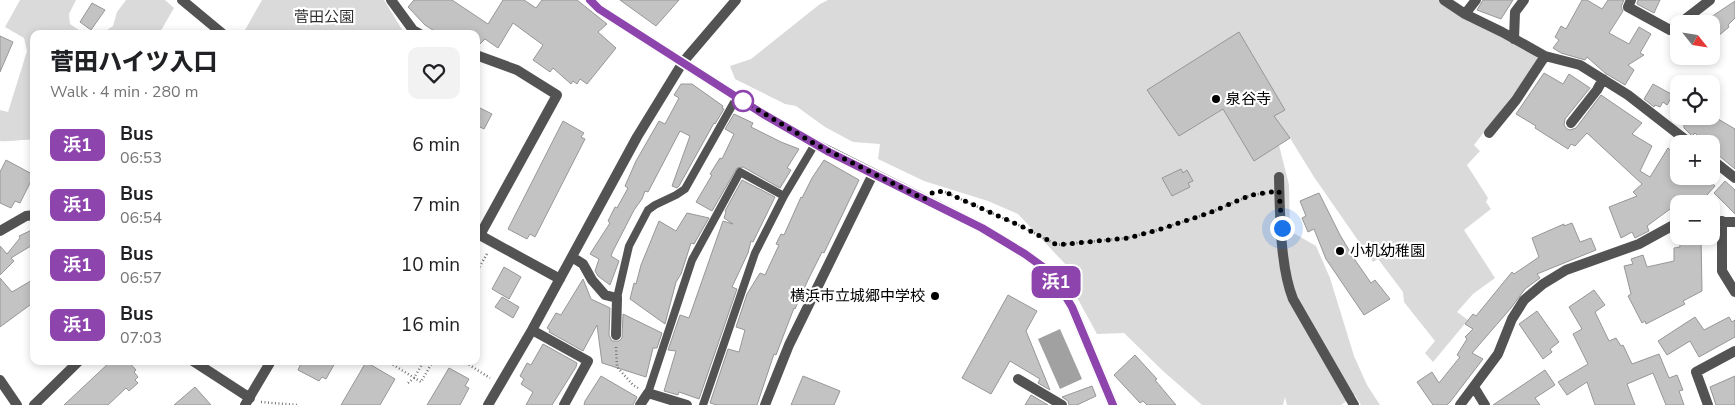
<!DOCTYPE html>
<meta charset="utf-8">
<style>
body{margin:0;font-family:"Nunito Sans","Noto Sans JP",sans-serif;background:#f2f2f2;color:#202124;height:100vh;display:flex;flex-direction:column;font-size:19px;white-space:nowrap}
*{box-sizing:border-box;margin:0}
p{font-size:16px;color:#757577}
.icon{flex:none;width:28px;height:28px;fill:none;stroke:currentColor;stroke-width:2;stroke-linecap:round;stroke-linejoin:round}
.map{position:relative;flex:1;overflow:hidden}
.details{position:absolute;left:30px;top:30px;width:450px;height:335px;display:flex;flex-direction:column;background:#fff;border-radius:10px;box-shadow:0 2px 8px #0003}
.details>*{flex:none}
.badge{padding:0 10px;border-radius:8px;font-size:18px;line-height:32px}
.needle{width:32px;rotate:120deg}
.fabs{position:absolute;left:1670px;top:15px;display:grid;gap:10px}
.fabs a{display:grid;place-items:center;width:50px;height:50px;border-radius:10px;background:#fff;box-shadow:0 2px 8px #0003;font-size:25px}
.you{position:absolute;width:25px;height:25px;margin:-12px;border:4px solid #fff;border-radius:50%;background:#1a73e8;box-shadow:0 0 0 8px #1a73e833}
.map>.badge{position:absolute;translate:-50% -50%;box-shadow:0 0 0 2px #fff}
.round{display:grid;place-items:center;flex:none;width:52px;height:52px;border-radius:10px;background:#f2f2f2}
.summary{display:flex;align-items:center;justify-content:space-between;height:85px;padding:0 20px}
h1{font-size:24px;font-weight:800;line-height:38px}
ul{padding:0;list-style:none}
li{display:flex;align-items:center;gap:15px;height:60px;padding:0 20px}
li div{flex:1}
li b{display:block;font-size:19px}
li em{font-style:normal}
li .badge{min-width:55px;font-weight:700;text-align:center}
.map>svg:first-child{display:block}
</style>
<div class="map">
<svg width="1735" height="405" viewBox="0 0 1735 405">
<rect width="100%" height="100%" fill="#fff"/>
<path fill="#dadada" d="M20,0H76L69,14L70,24L85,34H34V140C22,139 11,142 0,141V110L8,112L27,51L24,38L5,27Z
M126,0H165L174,8L159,34L145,31L142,34H101L113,26L117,12Z
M262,0H384L403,31L401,34H273L270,32L250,34L245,30Z
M828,0H1439L1538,58L1517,90L1474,145L1480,151L1467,165L1488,198L1486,202L1491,209L1464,230L1495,278L1473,294L1457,312L1468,320L1433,362L1425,353L1435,341L1404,302L1403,292L1378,259L1373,262L1314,177L1290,138L1279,145L1289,185L1290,231L1316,246L1330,278L1354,356L1367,385L1380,405H1361L1355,395L1341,405H1287L1285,397L1283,405H1202L1163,371L1124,333L1097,334L1074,292L1069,268L1018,214L988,201L924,181L878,159L880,144L853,142L825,127L796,106L785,104L735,79L730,66L751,59L820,4Z"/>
<path fill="#a1a1a1" d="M1060,329L1082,379L1060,389L1038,339Z"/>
<path fill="#c3c3c3" stroke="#979797" d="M414,0H452L488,24L503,0H524L536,8L542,0H577L607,24L598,32L616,48L587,84L580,79L577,84L573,81L571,84L553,68L550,72L533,60L543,45L513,23L498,48L485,39L476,48V34H439L425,25L408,7Z
M620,0H679L656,26Z
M1483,0H1513L1501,19L1477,10Z
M1582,0H1587L1602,9L1608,0H1624L1621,7L1623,11L1609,33L1629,44L1639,27L1651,34L1640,53L1644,55L1628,65L1634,70L1625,85L1605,73L1587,57L1585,60L1561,53L1553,48L1559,40L1555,37L1561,26L1566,29Z
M1638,0H1660L1654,13L1637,4Z
M1735,1V18L1728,25L1729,27L1711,42V17Z
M92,3L105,10L91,30L80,22Z
M1239,32L1285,110L1274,116L1290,138L1254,161L1223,109L1179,136L1147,90Z
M0,36L13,42L0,72Z
M1544,73L1563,84L1569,74L1590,88L1565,119L1564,125L1567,129L1570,130L1576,128L1601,95L1642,123L1632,134L1652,146L1640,171L1650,177L1668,148L1679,157V176H1704L1715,186L1699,204H1677L1647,226L1649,231L1635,238L1632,232L1621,238L1609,207L1637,196L1633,192L1642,184L1587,133L1575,146L1571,144L1568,149L1535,128L1536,126L1516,114Z
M681,84H692L723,106L722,108L724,109L715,124L714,123L679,186L677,188L672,186L690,136L680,131L648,192L645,191L642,199L634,210L613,251L611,256L619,261L610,285L598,276L595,271L599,259L590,254L610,223L608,221L615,207L617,208L628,188L625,186L636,161L659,121L665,124L679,98L674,95Z
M1653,84L1673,95L1667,105L1663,102L1660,107L1655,105L1654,107L1644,99Z
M476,106L492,114L484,129L476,125Z
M734,114L753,123L751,127L781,142L799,149L787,168L791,170L780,188L743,167L737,168L712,211L696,202L712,175L710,174L720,158L722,159L734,134L725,129Z
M1689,116H1713L1735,129V169L1711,149V144H1706L1695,133L1692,136L1684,128V124Z
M563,121L584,133L581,137L585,139L535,237L530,234L527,239L508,229Z
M6,160L34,175L20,203L15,201L11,208L0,203V172Z
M824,160L859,180L824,253L822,252L808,280L795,309L794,308L776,355L774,354L757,405H717L710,403L728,349L739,352L745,330L736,327L747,294L760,273L765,275L779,245L776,244L781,234L784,235L801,197L802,198L812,178Z
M1181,169L1183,173L1187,170L1193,181L1188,183L1190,187L1172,196L1162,178Z
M742,180L775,197L753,242L751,241L748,253L732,287L737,289L699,399L679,392L678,395L664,391L676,351L668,350L680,315L689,318L723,221L733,224L724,218L726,212L725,211Z
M1725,181L1735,190V214L1714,193Z
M1319,193L1340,235L1355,260L1371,283L1375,280L1390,299L1364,315L1326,259L1314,229L1308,232L1302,218L1306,216L1300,201Z
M687,213L709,218L694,244L691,243L681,274L676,282L665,324L630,299L634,283L636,284L641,265L659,221L676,231Z
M1572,223L1580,242L1591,238L1596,250L1537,274L1540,278L1525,289L1511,308L1472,353L1483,359L1450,402L1447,405H1433L1417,382L1432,372L1439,383L1460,357L1457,355L1467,339L1465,337L1473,329L1465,324L1473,314L1476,316L1512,272L1514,274L1539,257L1532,238L1564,224V226Z
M34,229V244L11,258L14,261L0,275V246L7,254L20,238L19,236Z
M1679,236H1701L1702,291L1683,301L1685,304L1646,324L1645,321L1642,323L1628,296L1631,294L1624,266L1633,264L1631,259L1643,255L1647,267L1674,261V248L1680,247Z
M504,267L521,277L509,299L492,289Z
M0,278L12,292L34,279V302L0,327Z
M583,279L591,299L610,308L609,335L612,341H619L622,338L623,314L662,333L657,348H653L646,377L602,363L597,325L583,351L549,332L550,330L547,328L556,313L561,315Z
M1594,290L1605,305L1595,312L1609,341L1616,338L1621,346L1623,345L1632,364L1659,354L1669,378L1677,375L1683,390L1679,391L1684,405H1666L1653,373L1627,384L1635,405H1595L1587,382L1567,395L1558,382L1588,364L1573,334L1582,329L1569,307Z
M1008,295L1037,311L1026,331L1050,390L1038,383L1040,379L1010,361L991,394L962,378Z
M502,297L519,307L513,318L495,307Z
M1537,311L1559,342L1550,349L1552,352L1543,359L1519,324Z
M1695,317L1704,330L1729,317L1732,322L1735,320V337L1699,357L1690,341L1667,355L1658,341Z
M543,344L577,363L576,367L552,405H526L533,392L521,384L524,379L520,376L527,363L531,365Z
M1135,355L1157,379L1155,380L1176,405H1147L1143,401L1140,403L1114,375Z
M111,361H128L136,370L134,372L138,377L135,380L138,383L129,391L126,388L108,405H64Z
M302,361H336L326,379L322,377L319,381L298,370Z
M366,362L395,379L380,405H341Z
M449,368L469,379L465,386L469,388L460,405H427Z
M1545,370L1555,385L1535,398L1540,405H1493Z
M601,376L637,397L633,405H584L585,401Z
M803,376L840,391L834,405H791Z
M1735,376V405H1716L1710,387Z
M1092,386L1096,396L1077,405H1069L1068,401L1062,397Z
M195,387L211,405H174Z
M1031,395L1048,405H1025Z"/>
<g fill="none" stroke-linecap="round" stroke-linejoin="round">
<path stroke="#757575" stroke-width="2.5" stroke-dasharray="1 2.5" stroke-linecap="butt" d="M938,192H945L1023,227L1057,245L1127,238L1158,230L1209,213L1251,195L1268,193
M476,273L488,252
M616,347L617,367L633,385L638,388
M387,361L421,382L433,361
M463,361L490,378
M408,383L414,378L424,361
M261,402L297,405"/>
<path stroke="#535353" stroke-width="8" d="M617,298L629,246L648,210L655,205L676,195L685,189L737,97
M648,393L692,260L740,172L784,196
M703,405L755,253L784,196L815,144"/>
<path stroke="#535353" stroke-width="10" d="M182,0L223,34
M391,0L413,30L420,34
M1444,0L1465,14L1502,32L1545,56L1580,65L1628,95L1691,144
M1631,0L1628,7L1670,30L1679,24
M1465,14L1476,0
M1679,24L1710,0
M1514,39L1515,12L1524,0
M476,55L517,70L557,95L480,235
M1571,123L1597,90L1603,79
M1489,133L1516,100L1545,56
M1711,159L1735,178
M1279,177C1280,213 1280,267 1293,299L1354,405
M1711,221L1735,222
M1722,221V271L1735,292
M0,231L26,216L34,215
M476,233L560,279
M572,257L583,264L592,280L605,295L617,298L616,335
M532,330L588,361L564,405
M193,361L250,398
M1018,379L1062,405
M0,380L17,405
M1474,387L1485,405
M34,405L79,361
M245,405L271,361
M488,405L532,330L637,137L683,62L736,0
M640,405L648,393L687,405
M765,405L789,345L873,174
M1460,405L1498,354L1512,319L1524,300L1543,284L1566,270L1639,244L1679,222
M1708,405L1696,372L1735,351"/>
<path stroke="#202020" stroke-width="10" d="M590,0L599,9L763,114L815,144L982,228L1025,254L1043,267L1058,284L1072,307L1113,405"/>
</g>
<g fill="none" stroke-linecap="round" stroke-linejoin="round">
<g stroke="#fff" stroke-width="11">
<path id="line" d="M590,0L599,9L763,114L829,152L982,228L1025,254L1043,267L1058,284L1072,307L1113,405"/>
</g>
<use href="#line" stroke="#8e44ad" stroke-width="8"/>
<path stroke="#000" stroke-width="5" stroke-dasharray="0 9" d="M743,101L815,144L924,199L935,191L945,192L1023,227L1057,245L1128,238L1158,230L1209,213L1251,195L1279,191L1282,228"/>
</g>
<g fill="#000" stroke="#fff" stroke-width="2">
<circle cx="1216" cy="99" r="5"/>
<circle cx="1340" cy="251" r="5"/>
<circle cx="935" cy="296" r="5"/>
</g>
<circle fill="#fff" stroke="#8e44ad" stroke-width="2.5" cx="743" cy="101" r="10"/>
<g text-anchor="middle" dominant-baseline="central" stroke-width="4.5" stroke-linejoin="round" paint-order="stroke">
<g font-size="15" fill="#313131" stroke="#fff">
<text x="324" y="17">菅田公園</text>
</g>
<g font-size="15" fill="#000" stroke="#fff" text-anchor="start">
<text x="1226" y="99">泉谷寺</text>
<text x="1350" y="251">小机幼稚園</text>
<text x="925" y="296" text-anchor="end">横浜市立城郷中学校</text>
</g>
</g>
</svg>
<div class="fabs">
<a><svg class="needle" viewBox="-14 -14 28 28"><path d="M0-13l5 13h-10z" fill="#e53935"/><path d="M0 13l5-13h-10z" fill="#757577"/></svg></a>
<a><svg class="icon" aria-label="locate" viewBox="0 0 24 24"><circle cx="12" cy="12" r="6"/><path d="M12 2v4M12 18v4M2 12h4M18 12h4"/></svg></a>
<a>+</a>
<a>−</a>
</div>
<div class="you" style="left:1282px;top:228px"></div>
<b class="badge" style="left:1056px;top:282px;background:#8e44ad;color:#fff">浜1</b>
<section class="details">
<div class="summary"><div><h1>菅田ハイツ入口</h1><p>Walk · 4 min · 280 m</p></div><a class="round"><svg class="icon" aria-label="heart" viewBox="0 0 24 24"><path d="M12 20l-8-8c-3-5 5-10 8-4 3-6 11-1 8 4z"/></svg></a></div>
<ul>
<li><span class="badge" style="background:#8e44ad;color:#fff">浜1</span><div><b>Bus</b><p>06:53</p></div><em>6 min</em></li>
<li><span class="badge" style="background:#8e44ad;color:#fff">浜1</span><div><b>Bus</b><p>06:54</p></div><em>7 min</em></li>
<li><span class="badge" style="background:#8e44ad;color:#fff">浜1</span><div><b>Bus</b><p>06:57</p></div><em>10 min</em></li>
<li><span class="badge" style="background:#8e44ad;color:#fff">浜1</span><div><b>Bus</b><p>07:03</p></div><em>16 min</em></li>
</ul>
</section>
</div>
